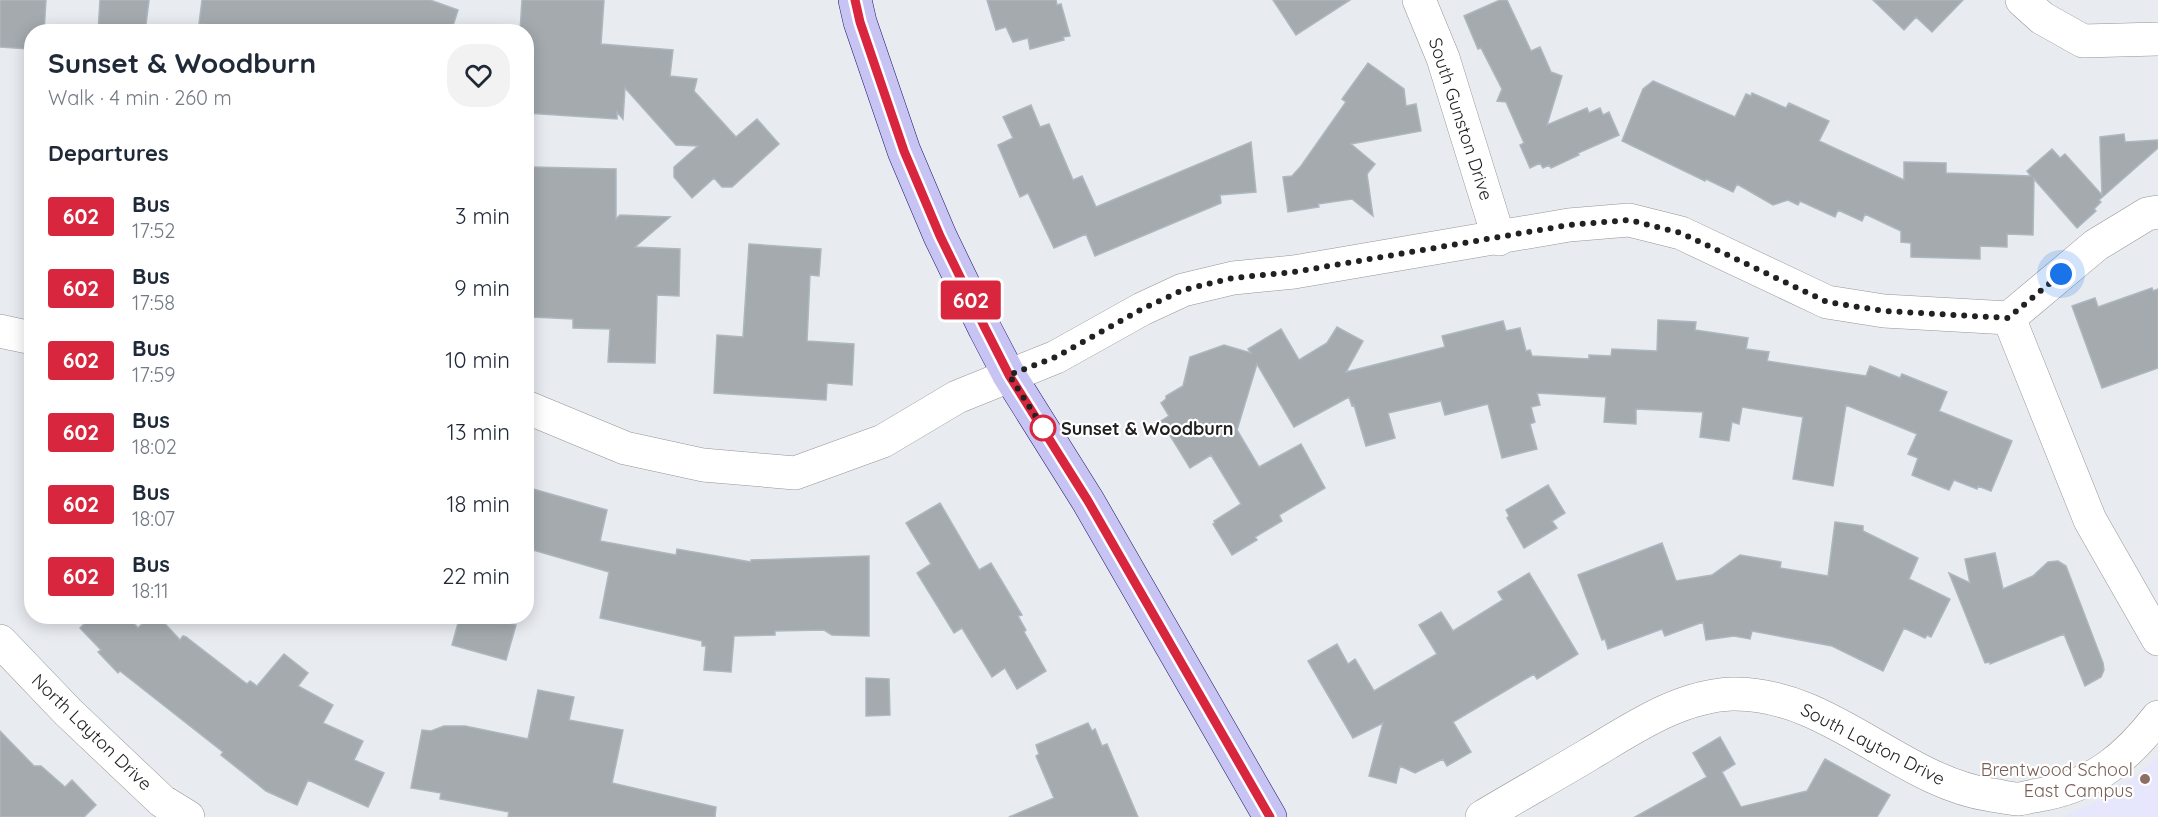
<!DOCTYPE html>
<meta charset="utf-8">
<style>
body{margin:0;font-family:Quicksand,sans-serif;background:#f2f2f3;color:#1f2937;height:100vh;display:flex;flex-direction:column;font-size:22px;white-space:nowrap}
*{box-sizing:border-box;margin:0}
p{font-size:20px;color:#747a83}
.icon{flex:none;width:33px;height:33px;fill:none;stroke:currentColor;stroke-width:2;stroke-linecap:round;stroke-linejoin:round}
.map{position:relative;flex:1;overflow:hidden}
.details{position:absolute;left:24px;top:24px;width:510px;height:600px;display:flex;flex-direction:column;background:#fff;border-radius:24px;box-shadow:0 3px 15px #0003}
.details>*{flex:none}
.badge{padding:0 12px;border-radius:4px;font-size:21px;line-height:39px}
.you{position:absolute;width:30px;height:30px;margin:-15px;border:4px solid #fff;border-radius:50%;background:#1a73e8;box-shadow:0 0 0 9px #1a73e833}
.map>.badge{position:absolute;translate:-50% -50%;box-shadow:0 0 0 3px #fff}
h2{padding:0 24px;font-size:22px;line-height:54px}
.round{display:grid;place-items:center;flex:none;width:63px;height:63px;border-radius:24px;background:#f2f2f3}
.headline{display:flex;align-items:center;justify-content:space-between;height:102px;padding:0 24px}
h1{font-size:28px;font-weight:700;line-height:45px}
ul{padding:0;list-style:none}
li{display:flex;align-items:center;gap:18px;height:72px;padding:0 24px}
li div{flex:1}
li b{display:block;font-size:22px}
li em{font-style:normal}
li .badge{min-width:66px;font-weight:700;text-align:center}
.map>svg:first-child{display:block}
</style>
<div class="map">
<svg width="2158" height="817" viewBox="0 0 2158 817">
<rect width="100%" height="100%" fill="#e8ebf0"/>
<path fill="#e6e6fc" d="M2158,757V817H2062L2114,794Z"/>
<path fill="#a4aaae" stroke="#acb7c0" stroke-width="1.5" d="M0,0H46L44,32H31L30,49L0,47Z
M100,0H149L145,32H98Z
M202,0H430L458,10L451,32H242L210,28L211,25L199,24Z
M522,0H604L601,44L673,50L670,76L697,79L694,91L736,137L757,119L779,144L732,187H722L714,178L692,198L674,177V167L698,146L676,145L625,88L623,119L617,112V119L526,113V32H520Z
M987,0H1056L1057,5L1061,4L1070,36L1063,37L1064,40L1030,49L1028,38L1013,42L1006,27L996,30Z
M1273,0H1350L1296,35Z
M1500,0H1507L1531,51L1540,47L1551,72L1562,76L1547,125L1587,108L1589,113L1600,108L1603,115L1609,112L1619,135L1578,153L1579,155L1551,168L1549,165L1543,168L1540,163L1530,168L1520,145L1524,143L1506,102L1497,101L1502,89L1481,48L1478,49L1464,16Z
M1873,0H1963L1932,32L1916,17L1904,30Z
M1368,63L1404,89L1406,106L1416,104L1421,131L1351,144L1375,164L1367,174L1373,216L1352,199L1318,204L1319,207L1288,212L1283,177L1292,176L1301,166L1346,102L1342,99Z
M1653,81L1735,117L1746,94L1751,96L1752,93L1786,108L1789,103L1829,121L1819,141L1904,180V162L1946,163V173L2031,176L2027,171L2052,149L2060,158L2065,154L2102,195L2100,137L2124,134L2125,142L2158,140V148L2099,200L2101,202L2094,209L2096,211L2077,228L2034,179L2033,235L2007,234V247L1980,246V259L1911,257V243L1901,242V231L1865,214L1862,221L1838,210L1835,217L1800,201L1798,205L1788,200L1773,205L1737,184L1733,192L1706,179L1705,181L1622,141L1643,89Z
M1031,105L1040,127L1049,124L1073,180L1082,176L1096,207L1251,142L1256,192L1220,195L1221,203L1095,256L1086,234L1054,248L1028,193L1020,197L998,145L1013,138L1003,117Z
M532,167L616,169V219L620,215L670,217L635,247L680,249L679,296L657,295L655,363L608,362L610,329L573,328V319L532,317V309H526V240L531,241Z
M749,244L821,249L819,276L810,275L807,341L854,344L852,385L827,383L826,400L714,393L717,335L743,337Z
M2152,288L2153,291L2158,289V368L2102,388L2072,306L2095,298L2098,307Z
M1658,320L1696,322L1695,330L1748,338L1746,349L1769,352L1767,361L1866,376L1870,366L1900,378L1902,374L1947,392L1939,411L2012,441L1991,491L1978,486L1977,489L1954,480L1949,490L1912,475L1918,458L1908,454L1917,434L1846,405L1833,486L1793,479L1803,417L1742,407L1739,424L1732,422L1729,441L1700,437L1703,412L1636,409V424L1604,422L1606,397L1537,393L1540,405L1531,407L1535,422L1530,424L1537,449L1502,458L1488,404L1445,415L1441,401L1388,413L1395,438L1366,446L1354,405L1352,406L1349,397L1294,427L1257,364L1237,430L1259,467L1301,444L1325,488L1279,515L1282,521L1255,537L1257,540L1232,555L1213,524L1215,523L1214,521L1241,504L1211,455L1190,468L1161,421L1169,416L1161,403L1166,399V396L1183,386L1190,357L1224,345L1251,353L1248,349L1281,329L1299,360L1327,343L1337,327L1363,341L1346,372L1445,347L1442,336L1503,321L1506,331L1520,328L1526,351L1530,350L1532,356L1589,359V355L1611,356L1612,349L1657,351Z
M1548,485L1565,513L1552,521L1557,528L1524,548L1507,518L1509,516L1506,510Z
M526,487L607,510L600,541L676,555L677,549L751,562V560L869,556V636L832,635L824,630L775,631V635L734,636L731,672L704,670L706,646H702V641L600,618L609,572L526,548Z
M940,503L979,570L991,563L1022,615L1018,616L1026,630L1024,632L1046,671L1017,689L1005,668L992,677L962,628L954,633L917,573L931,564L906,523Z
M1835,522L1863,526V531L1918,558L1909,579L1950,599L1931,637L1927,635L1925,638L1904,628L1883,671L1832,646L1752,631L1750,639L1734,636L1706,640L1703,622L1665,636L1662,629L1608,649L1605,639L1602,640L1578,575L1662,543L1676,581L1712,575L1740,555L1781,562L1780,568L1828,576Z
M1995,553L2003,589L2033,576L2048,562L2058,561L2066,566L2103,663L2104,670L2101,677L2085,686L2064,634L1990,664V662L1985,663L1949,573L1970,583L1965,559Z
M1529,573L1578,654L1537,679L1534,674L1453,722L1471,752L1447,766L1443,759L1415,773L1400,766L1396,783L1369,776L1383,723L1353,738L1308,661L1337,644L1348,664L1355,659L1374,691L1437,654L1419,625L1441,612L1453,631L1503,600L1498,592Z
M92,616H127L138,628L150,616H158L180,640L183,636L186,637L247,684L250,681L257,686L284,654L308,673L298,686L333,705L323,723L363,741L354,760L384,773L368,807L308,780L297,805L266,791L221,755L223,752L120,671L118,673L98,652L101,650L80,628Z
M460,616H488L516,625L506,660L452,645Z
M866,678L889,679L890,715L866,716Z
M538,690L574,697L569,720L623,730L612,783L716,807L715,817H508L509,812L440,799L441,793L411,788L422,730L431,731L444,726H465L528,739Z
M1088,723L1092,731L1095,729L1102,746L1107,744L1138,817H1009L1054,798L1036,756L1039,754L1036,745Z
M0,731L34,766H41L65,787L72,780L96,805L84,817H0Z
M1720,737L1735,764L1722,772L1741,807L1807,791L1825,759L1890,795L1877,817H1635L1707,777L1693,753Z"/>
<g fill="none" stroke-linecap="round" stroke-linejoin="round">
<g stroke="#959595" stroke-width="34">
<path id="minor" d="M1419,0L1443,58L1499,239
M2022,0L2042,18L2083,41L2158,39
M2009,318L2090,520L2158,639
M0,331L32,338
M526,407L625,448L703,465L795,473L883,441L957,397L1056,357L1142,309L1183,290L1233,278L1294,272L1569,225L1629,220L1681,233L1827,302L1884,311L2009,318L2096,245L2147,214L2158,212
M0,641L68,712L162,801L188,817
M1482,817C1517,796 1553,776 1588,755C1632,729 1679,696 1732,694C1829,692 1899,781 1991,795C2000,796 2010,799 2018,799C2027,798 2036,795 2045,794C2095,784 2127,757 2158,717"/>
</g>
<g stroke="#1e136c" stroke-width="34">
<path id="secondary" d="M855,0L860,22L904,151L940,236L985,329L1009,375L1088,501L1270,817"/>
</g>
<use href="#minor" stroke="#fff" stroke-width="33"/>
<use href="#secondary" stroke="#c7c4f3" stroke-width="33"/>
</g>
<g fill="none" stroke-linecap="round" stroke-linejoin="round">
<g stroke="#fff" stroke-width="14">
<path id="line" d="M855,0L860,22L904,151L940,236L985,328L1009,375L1088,501L1270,817"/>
</g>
<use href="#line" stroke="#d7263d" stroke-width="9"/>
<path stroke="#212121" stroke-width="6" stroke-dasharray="0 10.8" d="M1043,428L1045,431L1009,375L1056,357L1142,309L1183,290L1233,278L1294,272L1569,225L1629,220L1681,233L1827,302L1884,311L2008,318L2061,274"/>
</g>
<circle fill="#fff" stroke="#d7263d" stroke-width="3" cx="1043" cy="428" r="12"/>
<circle fill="#8d6e63" stroke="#fff" stroke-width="2" cx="2145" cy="779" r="6"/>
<g text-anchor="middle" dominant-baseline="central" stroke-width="4.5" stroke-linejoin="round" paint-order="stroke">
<g font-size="18" fill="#212121" stroke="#fff">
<text transform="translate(1461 119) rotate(72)">South Gunston Drive</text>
<text transform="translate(92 732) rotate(44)">North Layton Drive</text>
<text transform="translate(1873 744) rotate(27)">South Layton Drive</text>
</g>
<g font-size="18" font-weight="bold" fill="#212121" stroke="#fff" text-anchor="start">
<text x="1061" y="428">Sunset &amp; Woodburn</text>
</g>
<g font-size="18" fill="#785e54" stroke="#fff" text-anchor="end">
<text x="2133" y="769">Brentwood School<tspan x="2133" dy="21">East Campus</tspan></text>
</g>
</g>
</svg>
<div class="you" style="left:2061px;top:274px"></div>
<b class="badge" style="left:971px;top:300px;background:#d7263d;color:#fff">602</b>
<section class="details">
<div class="headline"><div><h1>Sunset &amp; Woodburn</h1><p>Walk · 4 min · 260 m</p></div><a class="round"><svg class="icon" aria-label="heart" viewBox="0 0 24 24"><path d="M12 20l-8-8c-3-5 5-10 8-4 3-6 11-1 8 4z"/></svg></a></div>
<h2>Departures</h2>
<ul>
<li><span class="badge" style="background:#d7263d;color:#fff">602</span><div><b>Bus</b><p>17:52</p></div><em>3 min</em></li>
<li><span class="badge" style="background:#d7263d;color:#fff">602</span><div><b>Bus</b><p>17:58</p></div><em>9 min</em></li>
<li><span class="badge" style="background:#d7263d;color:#fff">602</span><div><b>Bus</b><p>17:59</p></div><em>10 min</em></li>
<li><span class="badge" style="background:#d7263d;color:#fff">602</span><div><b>Bus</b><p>18:02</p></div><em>13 min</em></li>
<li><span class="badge" style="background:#d7263d;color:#fff">602</span><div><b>Bus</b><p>18:07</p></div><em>18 min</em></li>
<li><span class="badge" style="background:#d7263d;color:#fff">602</span><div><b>Bus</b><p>18:11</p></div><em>22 min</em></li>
</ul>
</section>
</div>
